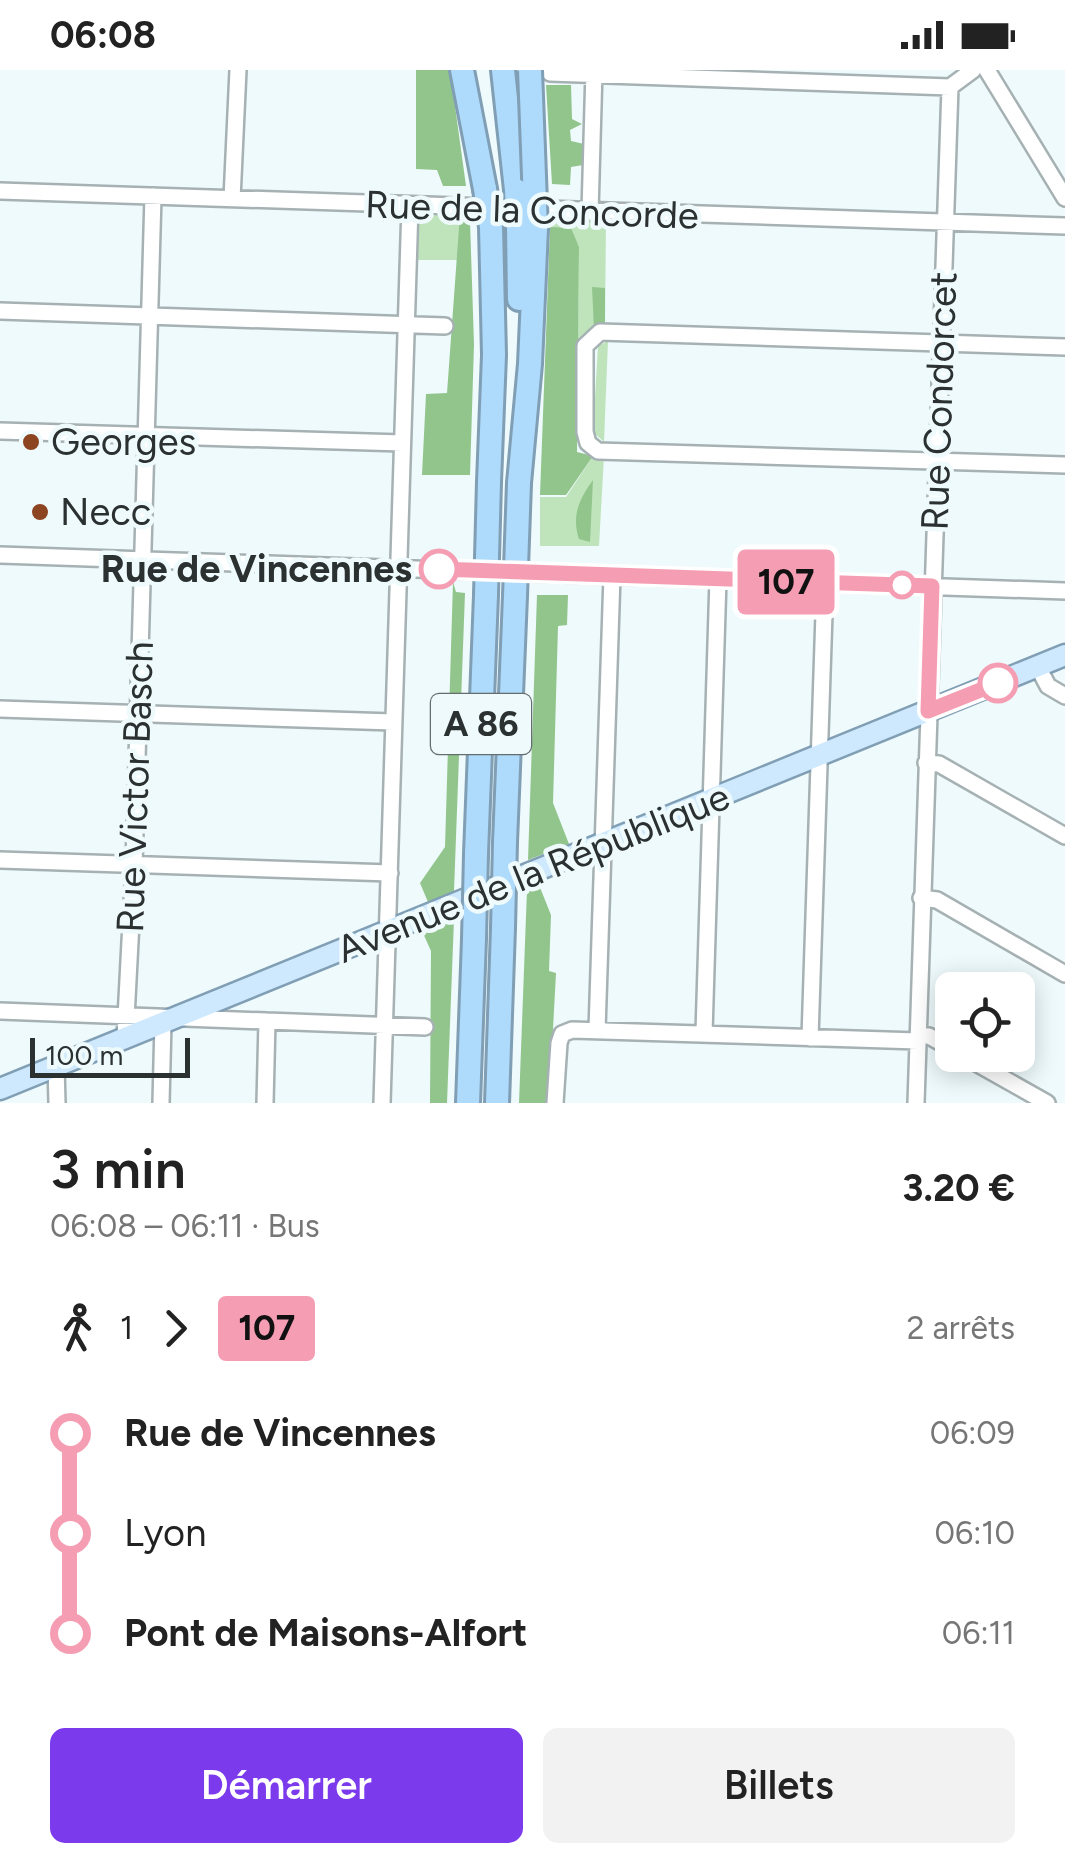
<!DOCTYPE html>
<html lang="fr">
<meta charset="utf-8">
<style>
body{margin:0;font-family:Figtree,sans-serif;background:#f2f2f2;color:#222;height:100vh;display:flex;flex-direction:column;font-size:38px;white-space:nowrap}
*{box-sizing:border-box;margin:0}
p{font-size:32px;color:#767676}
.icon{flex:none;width:55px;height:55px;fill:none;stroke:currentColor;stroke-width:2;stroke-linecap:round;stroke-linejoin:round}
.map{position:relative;height:1033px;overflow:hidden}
.sheet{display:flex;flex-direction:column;background:#fff;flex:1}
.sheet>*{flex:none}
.badge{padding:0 20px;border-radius:8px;font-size:35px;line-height:65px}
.controls{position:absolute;left:935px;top:902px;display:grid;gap:20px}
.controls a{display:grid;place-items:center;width:100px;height:100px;border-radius:15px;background:#fff;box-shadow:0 5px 25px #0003;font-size:50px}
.scale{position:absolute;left:30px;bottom:25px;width:160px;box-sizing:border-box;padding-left:10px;border:5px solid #2b3031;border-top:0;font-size:28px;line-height:35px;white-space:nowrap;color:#2b3031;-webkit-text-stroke:8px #eefafc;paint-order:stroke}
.map>.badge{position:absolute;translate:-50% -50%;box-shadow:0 0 0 5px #fff}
.legs{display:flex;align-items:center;gap:15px;height:110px;padding:0 50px;font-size:32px}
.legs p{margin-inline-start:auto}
.overview{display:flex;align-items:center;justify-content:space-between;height:170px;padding:0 50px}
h1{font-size:55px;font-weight:600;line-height:75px}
.button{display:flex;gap:20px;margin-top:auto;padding:20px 50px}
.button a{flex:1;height:115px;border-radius:15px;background:#7c3aed;color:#fff;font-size:40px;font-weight:600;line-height:115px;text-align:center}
.button a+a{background:#f2f2f2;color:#222}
ul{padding:0 50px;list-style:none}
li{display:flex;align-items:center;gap:35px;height:100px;font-size:38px}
li i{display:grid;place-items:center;width:15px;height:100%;margin:0 12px;background:currentColor}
li i::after{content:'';width:25px;height:25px;margin:-12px;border:8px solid;border-radius:50%;background:#fff}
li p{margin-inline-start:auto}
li:first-child i{background:linear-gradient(#0000 50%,currentColor 0)}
li:last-child i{background:linear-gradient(currentColor 50%,#0000 0)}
.status{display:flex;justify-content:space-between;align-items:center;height:70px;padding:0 50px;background:#fff;direction:ltr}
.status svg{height:28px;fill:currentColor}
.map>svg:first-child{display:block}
</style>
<div class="status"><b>06:08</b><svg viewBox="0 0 49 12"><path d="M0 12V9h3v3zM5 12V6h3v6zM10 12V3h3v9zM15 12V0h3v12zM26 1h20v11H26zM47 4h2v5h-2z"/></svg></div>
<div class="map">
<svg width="1065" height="1033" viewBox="0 0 1065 1033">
<rect width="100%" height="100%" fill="#eefafc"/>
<path fill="#bfe4bc" d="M424,143L460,144L458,190H412L414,154Z
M550,147L606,149L605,254L598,256L578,272L579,177L550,157Z
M608,271L604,372L593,362L598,276Z
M593,386H604L599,476H540V427H566Z"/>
<path fill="#91c58b" d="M416,0H450L466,116H443L437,100L416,99Z
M546,15H571L572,49L582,54L570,60L571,71L584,74L583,95L571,97L570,115L552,114Z
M460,144L470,151L474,274L470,405H422L426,324L447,323Z
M550,157L571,158L579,177L577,382L593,386L566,425H540Z
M592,217L605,218V254L594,259Z
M593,410L590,472L579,469C571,445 580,428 593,410Z
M453,512L456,522L465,523L454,821L428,832L420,813L445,777Z
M537,525H568L567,555L558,556L553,733L569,774L528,790Z
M539,815L551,845L549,901L556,903L549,1033H519L527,820Z
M454,849L447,1033H430L431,881L422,861Z"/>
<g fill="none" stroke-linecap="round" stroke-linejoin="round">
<g stroke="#a6b1b3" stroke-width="20">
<path id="minor" d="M987,0L1065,128
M550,3L950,17
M0,121L1065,156
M232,129L238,0
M590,142L594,0
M0,241L445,256
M1065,277L600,262L585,276V362L588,373L598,381L1065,395
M0,361L402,373
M0,485L1065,521
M1038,597L1048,616L1065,626
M0,639L393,652
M926,693L939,694L1065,766
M0,790L390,803
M921,828L937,830L1065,904
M0,941L425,957
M597,960L612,506
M704,963L718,509
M918,966H929L952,979
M125,967L134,795L153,126
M810,968L825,513
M962,985L1047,1033
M56,996L57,1033
M161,1033L163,952
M265,1033L267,951
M382,1033L410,136
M555,1033L559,973L562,964L572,960L918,971
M916,1033L950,17L973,0"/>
</g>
<g stroke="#809eb4" stroke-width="25">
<path id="major" d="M0,1019L1065,585"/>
</g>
<g stroke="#809eb4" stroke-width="28">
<path id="highway" d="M462,0L485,119
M503,0L516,120
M518,158L519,229
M489,412L494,285L491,157
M519,413L530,294L536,159
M505,772L515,526
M476,784L486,525
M468,1033L474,869
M497,1033L503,858"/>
</g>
<use href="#minor" stroke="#fff" stroke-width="15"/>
<use href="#major" stroke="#cee9fd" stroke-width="20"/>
<use href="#highway" stroke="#aedafb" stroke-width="22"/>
<g stroke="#809eb4" stroke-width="28" stroke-linecap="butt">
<path id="highway-bridge" d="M530,0L536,159
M485,119L491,157
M516,120L518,158
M486,525L489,412
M515,526L519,413
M503,858L505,772
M474,869L476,784"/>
</g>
<use href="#highway-bridge" stroke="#aedafb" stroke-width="22"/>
</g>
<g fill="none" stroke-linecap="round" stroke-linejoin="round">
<g stroke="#fff" stroke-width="22">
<path id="line-1" d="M439,499L932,516L928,641L998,613"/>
</g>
<use href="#line-1" stroke="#f59eb3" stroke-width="15"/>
</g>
<g fill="#8c4421" stroke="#eefafc" stroke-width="4">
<circle cx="31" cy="372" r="10"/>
<circle cx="40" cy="442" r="10"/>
</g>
<g fill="#fff" stroke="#f59eb3" stroke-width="5">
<circle cx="439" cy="499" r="18"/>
<circle cx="902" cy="515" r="12"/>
<circle cx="998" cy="613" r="18"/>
</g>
<g text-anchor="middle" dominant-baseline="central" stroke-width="9" stroke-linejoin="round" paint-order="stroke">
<rect fill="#eefafc" stroke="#666d6e" stroke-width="2.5" x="431" y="624" width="100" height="60" rx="8"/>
<g font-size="35" font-weight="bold" fill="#2b3031">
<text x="481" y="654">A 86</text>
</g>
<g font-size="38" fill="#2b3031" stroke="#eefafc">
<text transform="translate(532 140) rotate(2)">Rue de la Concorde</text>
<text transform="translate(939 331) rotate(-88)">Rue Condorcet</text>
<text transform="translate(135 717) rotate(-88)">Rue Victor Basch</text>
<text transform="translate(533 803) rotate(-22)">Avenue de la République</text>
</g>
<g font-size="38" fill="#2b3031" stroke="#eefafc" text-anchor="start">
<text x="51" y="372">Georges</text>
<text x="60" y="442">Necc</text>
</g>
<g font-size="38" font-weight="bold" fill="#2b3031" stroke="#eefafc" text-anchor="end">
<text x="412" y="499">Rue de Vincennes</text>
</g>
</g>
</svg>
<div class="controls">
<a><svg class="icon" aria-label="locate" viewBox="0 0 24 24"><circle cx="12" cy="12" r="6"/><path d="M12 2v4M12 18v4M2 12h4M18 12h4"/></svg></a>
</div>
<div class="scale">100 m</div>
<b class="badge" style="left:786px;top:512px;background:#f59eb3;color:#111">107</b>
</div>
<section class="sheet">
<div class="overview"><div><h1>3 min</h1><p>06:08 – 06:11 · Bus</p></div><b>3.20 €</b></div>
<div class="legs"><svg class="icon" aria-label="walk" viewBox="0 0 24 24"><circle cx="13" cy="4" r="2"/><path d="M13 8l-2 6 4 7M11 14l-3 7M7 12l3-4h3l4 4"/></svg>1<svg class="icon" aria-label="forward" viewBox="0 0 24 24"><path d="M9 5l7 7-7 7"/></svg><b class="badge" style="background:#f59eb3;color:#111">107</b><p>2 arrêts</p></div>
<ul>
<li><i style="color:#f59eb3"></i><b>Rue de Vincennes</b><p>06:09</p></li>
<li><i style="color:#f59eb3"></i><span>Lyon</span><p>06:10</p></li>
<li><i style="color:#f59eb3"></i><b>Pont de Maisons-Alfort</b><p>06:11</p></li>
</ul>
<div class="button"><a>Démarrer</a><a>Billets</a></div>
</section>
